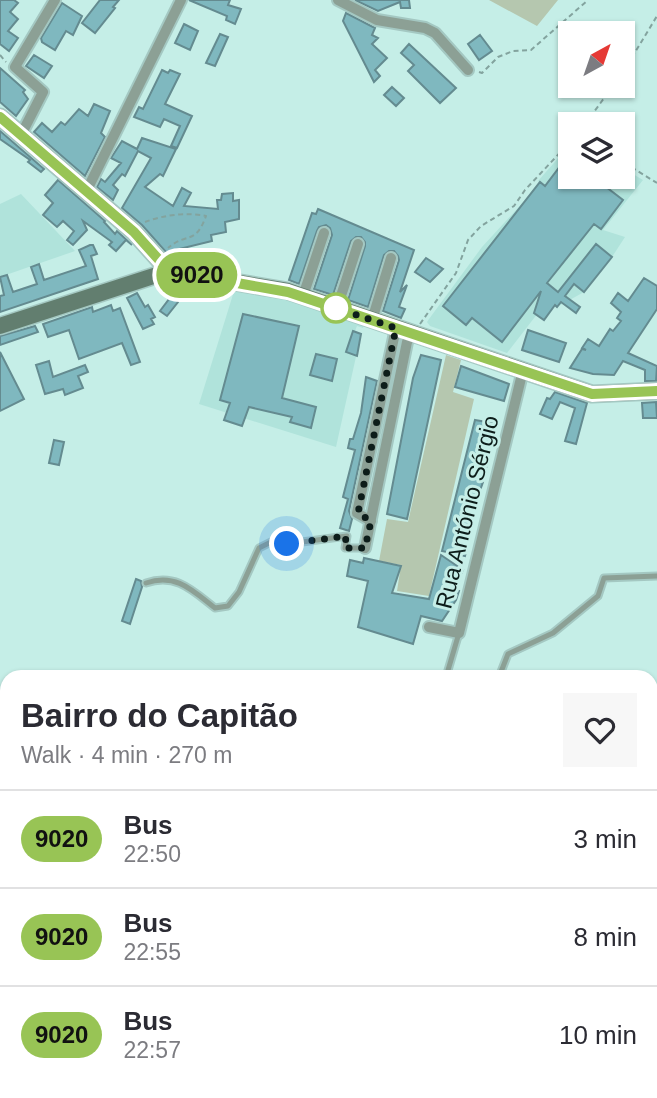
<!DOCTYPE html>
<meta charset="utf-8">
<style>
body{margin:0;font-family:Arial,sans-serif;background:#f7f7f7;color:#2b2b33;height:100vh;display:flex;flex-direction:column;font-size:26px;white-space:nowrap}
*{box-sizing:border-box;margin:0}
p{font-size:23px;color:#7c7c81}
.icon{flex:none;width:38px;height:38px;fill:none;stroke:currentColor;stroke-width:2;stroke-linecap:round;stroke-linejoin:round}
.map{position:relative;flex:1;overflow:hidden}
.panel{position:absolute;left:0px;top:670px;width:658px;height:429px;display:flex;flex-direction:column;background:#fff;border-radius:21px 21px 0 0;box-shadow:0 2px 5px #0004}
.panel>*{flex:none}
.badge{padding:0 14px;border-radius:23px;font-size:24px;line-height:46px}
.needle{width:46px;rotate:40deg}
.buttons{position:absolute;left:558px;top:21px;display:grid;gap:14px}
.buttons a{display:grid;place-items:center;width:77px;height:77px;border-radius:0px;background:#fff;box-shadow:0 2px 5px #0004;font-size:35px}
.you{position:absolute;width:35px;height:35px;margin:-18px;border:5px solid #fff;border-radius:50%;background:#1a73e8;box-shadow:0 0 0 10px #1a73e833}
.map>.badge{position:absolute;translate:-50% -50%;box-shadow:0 0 0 4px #fff}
.round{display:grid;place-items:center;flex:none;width:74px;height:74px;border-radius:0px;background:#f7f7f7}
.summary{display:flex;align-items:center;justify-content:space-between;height:119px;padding:0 21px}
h1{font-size:33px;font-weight:600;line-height:52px}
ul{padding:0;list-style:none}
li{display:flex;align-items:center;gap:21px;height:98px;padding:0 21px;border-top:2px solid #e1e1e2}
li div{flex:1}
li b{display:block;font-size:26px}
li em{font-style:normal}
li .badge{min-width:77px;font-weight:700;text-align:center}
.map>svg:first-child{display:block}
</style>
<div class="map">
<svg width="657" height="1098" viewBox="0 0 657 1098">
<rect width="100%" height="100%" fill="#c5eee7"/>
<path fill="#b0e3db" d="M560,156L570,157V177H623V170H626L643,180L603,230L625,237L612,257L584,292L557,307L548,300L507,353L430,326L427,322L429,319L482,247L527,198L539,182L538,181Z
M21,194L75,251L0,277V204Z
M235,288L280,296L365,322L363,328L357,326L355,331L361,334L336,447L199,404Z"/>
<path fill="#b5c7af" d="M489,0H558L537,26Z
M446,355L461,360L453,392L474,399L429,596L397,591L401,565L379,561L387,519L408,522Z
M651,789H657V943L651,940Z
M0,997L7,999V1092H517L513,1098H0Z"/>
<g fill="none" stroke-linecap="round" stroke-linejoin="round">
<path stroke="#6392a7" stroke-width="2.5" d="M651,795L657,797
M0,877L7,889"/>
</g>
<path fill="#7fb8bf" stroke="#648b90" stroke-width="2" d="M0,0H14L18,3L10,12L18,19L8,31L18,38L9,51L0,44Z
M100,0H119L113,7L115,8L95,33L82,23Z
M189,0H230L228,5L241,9L235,24L226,20L227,16Z
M355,0H409L410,8H401L400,2L378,11Z
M62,3L82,16L73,35L66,31L55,50L42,42L41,38Z
M346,13L375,28L372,35L378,38L372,44L387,58L375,70L380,76L374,82L343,21Z
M184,24L198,31L190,50L175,43Z
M220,34L228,37L215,66L206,63Z
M480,35L492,51L479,60L468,44Z
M409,44L456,88L440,103L408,71L414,65L401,53Z
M34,55L52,66L44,78L26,66Z
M0,68L25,90L23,92L28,99L16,116L0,102Z
M162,70L168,73L170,70L180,74L165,104L192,116L177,148L171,146L180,126L164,119L160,127L134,117L139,107L143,109Z
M392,87L404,98L396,106L384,95Z
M94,104L110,111L101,133L105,137L85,176L34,132L42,123L52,132L61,122L65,125L79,109L88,116Z
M0,131L44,169L41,172L28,162L30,160L0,139Z
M142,138L176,149L163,176L160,174L145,187L173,206L182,188L191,193L184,206L218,209L217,200H221L222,194L233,193V201L239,200V219L225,222L226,232L211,235L212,241L175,250L184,258L180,262L174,261L142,225L122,208L151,158L138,151L125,176L122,174L113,185L118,190L113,200L97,187L101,179L105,182L121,163L111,158L122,141L137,149Z
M570,153V177H593L623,200L601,229L594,224L547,283L558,292L596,244L612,257L584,292L574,284L565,296L580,307L576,313L561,302L557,307L555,305L544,320L534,313L541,291L502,342L472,318L466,325L443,306L540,182L545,186Z
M58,180L105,221L104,222L115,234L117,231L132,245L126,240L116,251L109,245L112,242L83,221L87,230L73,245L67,240L74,231L63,221L57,227L43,215L53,203L45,195Z
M318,209L414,250L400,292L407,285L399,307L405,309L401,318L383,311L399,260L398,256L394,251H389L384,255L368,307L348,300L365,246V242L361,237H356L351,241L333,295L314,289L332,235L330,228L326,225L319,227L317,231L299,284L289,280L312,213L316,214Z
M90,245H93L97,254L91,256L98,279L0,312V296L4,295L0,277L7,275L13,292L37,284L31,267L39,264L44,280L86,266L79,250Z
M426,258L443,269L430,282L415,272Z
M644,278L657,286V309L628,353L657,366L656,381H645V370L623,361L614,375L593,374L570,368L582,349L586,350L582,348L588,339L599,346L610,329L613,331L621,321L617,318L621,312L611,303L618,293L628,301Z
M175,283L219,290L217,298L181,289L178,302L167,316L160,311L172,295Z
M137,293L145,307L148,305L155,317L151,319L154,324L143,329L127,298Z
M111,305L113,311L120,308L140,362L131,365L122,343L79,359L69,330L48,337L43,324L92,307L93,312Z
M243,314L299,326L282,398L316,407L311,428L290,422L292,417L249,407L242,426L224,420L230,403L220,400Z
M35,326L38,332L0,345V336Z
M528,330L566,343L559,362L522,350Z
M353,331L361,334L357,356L346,352Z
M0,352L24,399L0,411Z
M316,354L337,359L332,381L310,375Z
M421,355L441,360L407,519L387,514L413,378Z
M49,361L53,377L85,365L88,372L78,376L83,388L65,395L63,389L45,394L36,365Z
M461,366L509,384L504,401L455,387Z
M366,377L377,381L349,511L352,519L349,531L340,528L348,499L343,497L355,450L348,448L350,439H353L361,413Z
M555,392L587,403L576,444L565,441L575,408L560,402L552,419L540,414L547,398L550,399Z
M656,402L657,418H643L642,403Z
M475,420L493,423L490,435L495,438L483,457L489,459L486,468H484L478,478L483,482L472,513L467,522L472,525L462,544L467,547L465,556L442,551Z
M54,440L64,442L59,465L49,463Z
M441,555L463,570L453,589L459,591L456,600L442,621L421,616L413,644L358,627L368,581L347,576L350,560L363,563L364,558L401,566L392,593L429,599Z
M136,579L141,581L142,587L130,624L122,621Z"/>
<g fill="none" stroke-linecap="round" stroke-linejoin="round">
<g stroke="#a4c8c2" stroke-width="9">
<path id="lane" d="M146,583C176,573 192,590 215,608L228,606L239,592L259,548L271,542L287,544L347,536L345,548H365
M446,677L459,633
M499,677L508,654L553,633L598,596L604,578L657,576"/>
</g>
<g stroke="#a4c8c2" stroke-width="14">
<path id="street" d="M338,0L377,20L425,28L435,33L468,70
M21,135L43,92L15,67L55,0
M87,190L181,0
M303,296L324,233
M337,308L358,244
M372,320L391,258
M371,521L357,513L396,328
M365,548L407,342L412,333
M429,627L459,633L523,370
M0,968L1,969
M651,1034L657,1015
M442,1098L446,1092
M601,1098L606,1092
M640,1098L641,1092"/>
</g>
<g stroke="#a4c8c2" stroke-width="19">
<path id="secondary" d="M0,117L134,232L169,271
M0,326L169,271L288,291L592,394L657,391"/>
</g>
<path stroke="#83a39e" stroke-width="2" stroke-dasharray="5 3.5" stroke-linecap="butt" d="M0,55L6,62
M479,72L482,73L498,57L513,51L531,50L588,0
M623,72L657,16
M585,124L613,86
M623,167H631L657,183
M145,222C163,215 187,212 206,216C195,246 188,231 168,248
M420,324L456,273L468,240L481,226L514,206L525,190L570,142
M651,824L657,823
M651,890L657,889
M130,1092L132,1098"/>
<use href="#lane" stroke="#8ca095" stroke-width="5"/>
<use href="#street" stroke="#8ca095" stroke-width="10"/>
<use href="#secondary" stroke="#627e6f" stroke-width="16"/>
</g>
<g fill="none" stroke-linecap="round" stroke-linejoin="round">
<g stroke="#fff" stroke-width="16">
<path id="line" d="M0,117L134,232L169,271L288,292L592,394L657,391"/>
</g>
<use href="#line" stroke="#98c455" stroke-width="10"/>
<path stroke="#0d1d1a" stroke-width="7" stroke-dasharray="0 12.6" d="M287,544L346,536L345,548H365L371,521L358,513L396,328L336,308"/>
</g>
<circle fill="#fff" stroke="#98c455" stroke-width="3.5" cx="336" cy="308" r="14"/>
<g text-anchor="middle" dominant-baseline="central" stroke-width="6" stroke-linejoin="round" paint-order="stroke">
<g font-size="23" fill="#0d1d1a" stroke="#c5eee7">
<text transform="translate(467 512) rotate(-76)">Rua António Sérgio</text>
</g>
</g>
</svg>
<div class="buttons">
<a><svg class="needle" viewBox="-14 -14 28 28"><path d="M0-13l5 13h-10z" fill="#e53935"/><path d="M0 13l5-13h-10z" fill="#7c7c81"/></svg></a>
<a><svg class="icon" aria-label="layers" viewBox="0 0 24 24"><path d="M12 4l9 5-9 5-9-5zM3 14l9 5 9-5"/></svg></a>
</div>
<div class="you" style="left:287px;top:544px"></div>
<b class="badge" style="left:197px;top:275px;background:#98c455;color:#111">9020</b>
<section class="panel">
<div class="summary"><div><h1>Bairro do Capitão</h1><p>Walk · 4 min · 270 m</p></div><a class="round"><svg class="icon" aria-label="heart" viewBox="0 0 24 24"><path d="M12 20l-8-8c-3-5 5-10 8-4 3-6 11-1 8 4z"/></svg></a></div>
<ul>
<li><span class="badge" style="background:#98c455;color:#111">9020</span><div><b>Bus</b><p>22:50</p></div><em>3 min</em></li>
<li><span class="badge" style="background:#98c455;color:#111">9020</span><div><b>Bus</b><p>22:55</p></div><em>8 min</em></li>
<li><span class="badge" style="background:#98c455;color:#111">9020</span><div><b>Bus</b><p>22:57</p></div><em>10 min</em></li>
</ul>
</section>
</div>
